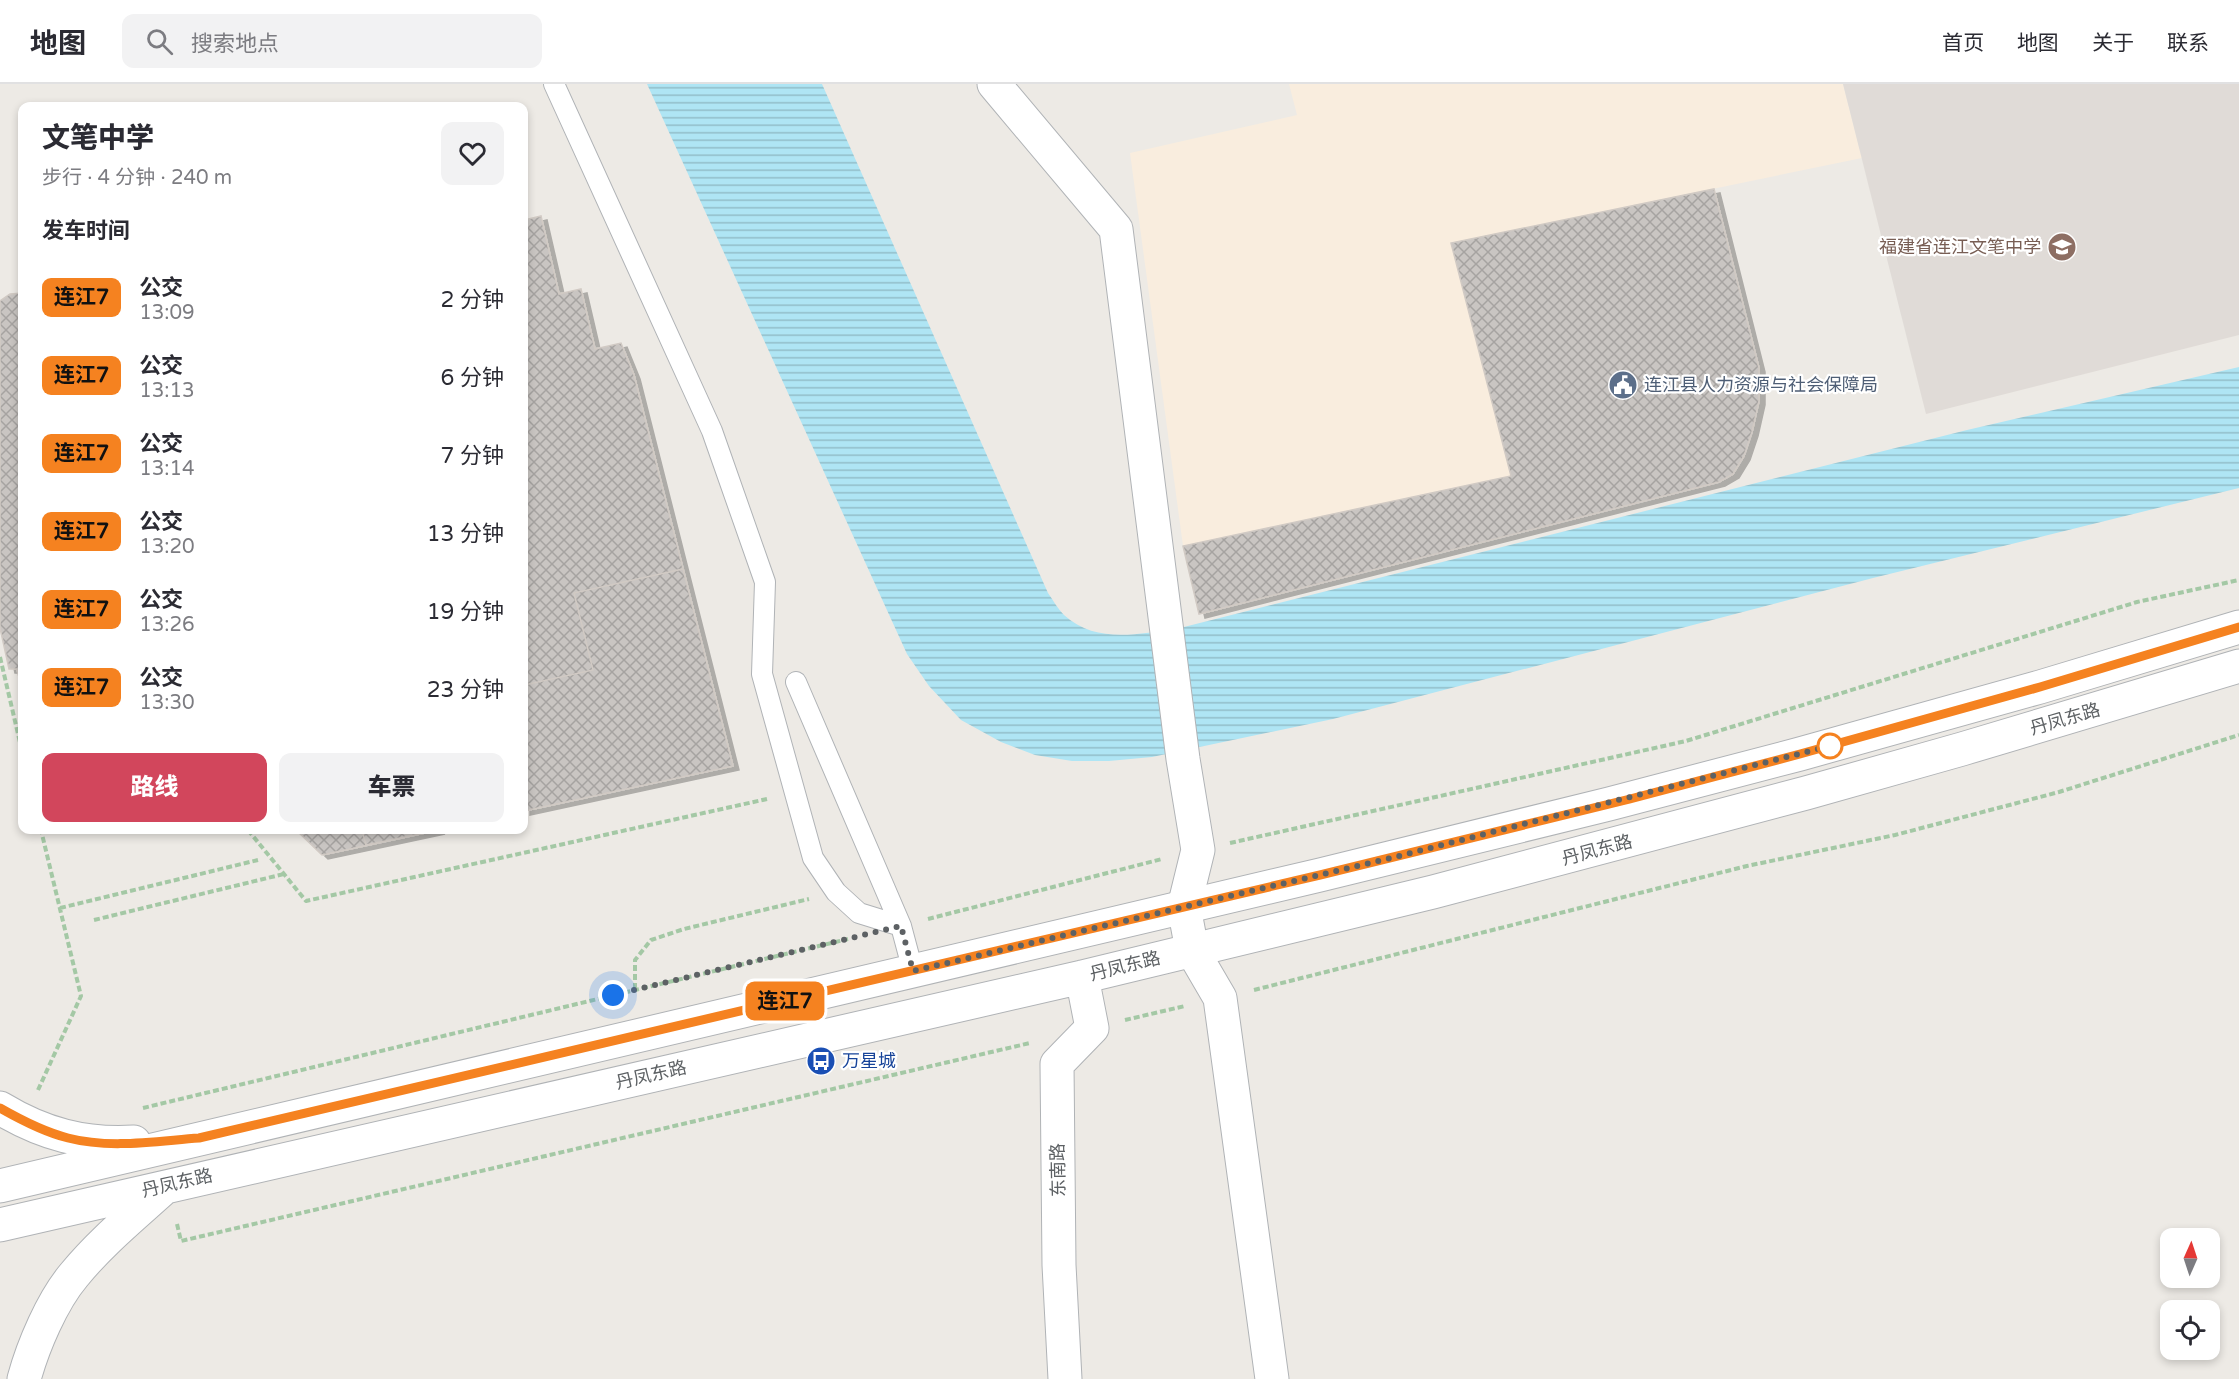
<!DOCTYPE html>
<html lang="zh">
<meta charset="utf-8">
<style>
body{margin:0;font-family:"Varela Round","Noto Sans SC",sans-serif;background:#f2f2f3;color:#2b2b33;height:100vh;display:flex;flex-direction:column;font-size:22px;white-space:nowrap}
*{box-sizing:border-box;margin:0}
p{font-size:20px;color:#7c7c81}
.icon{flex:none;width:33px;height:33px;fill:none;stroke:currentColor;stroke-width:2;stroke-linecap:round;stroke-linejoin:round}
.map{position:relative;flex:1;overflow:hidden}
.side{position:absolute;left:18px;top:18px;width:510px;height:732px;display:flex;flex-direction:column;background:#fff;border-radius:12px;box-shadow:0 3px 9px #0003}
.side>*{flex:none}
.badge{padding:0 12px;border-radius:9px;font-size:21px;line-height:39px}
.needle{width:39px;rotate:3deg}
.controls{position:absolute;left:2160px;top:1144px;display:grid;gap:12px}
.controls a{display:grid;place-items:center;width:60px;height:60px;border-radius:12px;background:#fff;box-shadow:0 3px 9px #0003;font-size:30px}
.you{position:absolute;width:30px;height:30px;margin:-15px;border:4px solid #fff;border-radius:50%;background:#1a73e8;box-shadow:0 0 0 9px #1a73e833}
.map>.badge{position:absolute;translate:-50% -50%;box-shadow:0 0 0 3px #fff}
h2{padding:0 24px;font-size:22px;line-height:54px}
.round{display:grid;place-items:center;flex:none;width:63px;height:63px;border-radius:12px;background:#f2f2f3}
.overview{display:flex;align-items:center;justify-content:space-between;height:102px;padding:0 24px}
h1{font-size:28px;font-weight:800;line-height:45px}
.primary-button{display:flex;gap:12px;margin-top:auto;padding:12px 24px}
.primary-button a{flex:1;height:69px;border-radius:12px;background:#d2465c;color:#fff;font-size:24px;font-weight:800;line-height:69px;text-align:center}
.primary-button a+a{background:#f2f2f3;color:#2b2b33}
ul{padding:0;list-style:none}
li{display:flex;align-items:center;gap:18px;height:78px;padding:0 24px}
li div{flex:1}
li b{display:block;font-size:22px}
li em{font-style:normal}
li .badge{min-width:66px;font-weight:700;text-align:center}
header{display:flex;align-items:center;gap:36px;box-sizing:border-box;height:84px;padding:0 30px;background:#fff;border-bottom:2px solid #e1e1e2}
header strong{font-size:28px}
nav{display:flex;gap:33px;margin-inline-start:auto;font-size:21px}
.search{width:420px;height:54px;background:#f2f2f3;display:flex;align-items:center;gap:15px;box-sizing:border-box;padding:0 21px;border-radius:12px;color:#7c7c81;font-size:22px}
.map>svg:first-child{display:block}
</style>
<header>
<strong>地图</strong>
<div class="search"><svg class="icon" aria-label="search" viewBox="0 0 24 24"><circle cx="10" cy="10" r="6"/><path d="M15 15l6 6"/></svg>搜索地点</div>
<nav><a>首页</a><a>地图</a><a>关于</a><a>联系</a></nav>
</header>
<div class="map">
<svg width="2239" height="1295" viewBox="0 0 2239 1295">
<defs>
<pattern id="water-rules" width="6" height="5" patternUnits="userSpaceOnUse" patternTransform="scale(1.5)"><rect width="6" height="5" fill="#afe5f4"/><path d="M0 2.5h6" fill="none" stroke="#92bdc9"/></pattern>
<pattern id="building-cross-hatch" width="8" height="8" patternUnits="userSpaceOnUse" patternTransform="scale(1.5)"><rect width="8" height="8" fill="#c9c5c2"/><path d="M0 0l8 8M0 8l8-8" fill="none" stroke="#a6a3a1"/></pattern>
<filter id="shadow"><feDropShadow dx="6" dy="4" stdDeviation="0" flood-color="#0004"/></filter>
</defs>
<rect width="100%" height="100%" fill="#edeae5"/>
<path fill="#f9edde" d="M1289,0H1843L1862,74L1451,159L1511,392L1183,462L1130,69L1297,31Z"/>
<path fill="#e0dbd7" d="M1843,0H2239V251L1926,330Z"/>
<path fill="url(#water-rules)" d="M647,0H822L1048,509C1053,516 1058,525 1064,531C1096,560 1137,550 1176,545L1967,346L2239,283V404L1873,494L1333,635L1152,673L1109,677H1072L1035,671L1001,658L961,636L929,602L907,570Z"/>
<path fill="url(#building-cross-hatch)" stroke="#d1cac4" stroke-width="1.5" filter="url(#shadow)" d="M1714,105L1759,284V317L1752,348L1744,372L1733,390L1719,398L1199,530L1183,462L1511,392L1451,159Z
M541,132L559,210L581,205L595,265L621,259L634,291L733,682L524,727V136Z
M22,209V606L17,585H9L0,544V217L10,210Z
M683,485L733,682L524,727V601L593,586L574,509Z
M296,746H439L322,771Z
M362,746H439L366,761Z"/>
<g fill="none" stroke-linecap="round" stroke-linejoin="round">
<g stroke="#b0b3b6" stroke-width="22">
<path id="lane" d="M554,0L712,347L765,498L762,590L813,774L836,808L859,829L901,842
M796,598L901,842L913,887"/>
</g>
<g stroke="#b0b3b6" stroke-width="35">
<path id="street" d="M994,0L1116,145L1183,675L1198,766L1184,823L1192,866L1220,914L1272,1295"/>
</g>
<g stroke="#b0b3b6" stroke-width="35">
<path id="secondary" d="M0,1024C43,1050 84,1061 134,1058
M0,1102L1320,791L1609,720L1800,670L2040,603L2239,543
M0,1141L1082,893L1433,808L1806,709L1962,665L2239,582
M24,1295C33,1262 52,1217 74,1191C100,1159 133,1132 164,1104
M1065,1295L1059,1181L1057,980L1092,944L1082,893"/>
</g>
<path stroke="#a4c8a5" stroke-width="4" stroke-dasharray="6 3" stroke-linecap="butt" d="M0,573L22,667
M248,746L306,817L767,715
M1230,759L1686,657L2137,518L2239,496
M60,824L258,776
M928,835L1162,775
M94,836L284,790
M635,905V876L651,856L684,845L809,815
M1254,906L1747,782L1895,751L2059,708L2239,651
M1125,936L1185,922
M38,1006L81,912L41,746
M143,1024L848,855
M177,1140L181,1157L1030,959"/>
<use href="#lane" stroke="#fff" stroke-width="20"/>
<use href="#street" stroke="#fff" stroke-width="33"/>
<use href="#secondary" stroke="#fff" stroke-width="33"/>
</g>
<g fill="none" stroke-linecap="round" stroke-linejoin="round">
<g stroke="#fff" stroke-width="14">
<path id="line" d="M0,1024C21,1036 44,1048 68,1054C110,1065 157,1057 199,1054L1320,791L1630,715L1800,670L2040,603L2239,543"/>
</g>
<use href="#line" stroke="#f58220" stroke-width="9"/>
<path stroke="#5d6164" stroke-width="6" stroke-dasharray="0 10.8" d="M613,911L901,842L913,887L1391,774L1830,662"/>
</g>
<defs>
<g id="school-disc" transform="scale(1.5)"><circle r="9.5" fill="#8d6e63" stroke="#fff"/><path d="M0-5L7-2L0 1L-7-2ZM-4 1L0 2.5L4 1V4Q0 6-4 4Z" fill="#fff"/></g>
<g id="civic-disc" transform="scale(1.5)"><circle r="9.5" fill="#5c6f8a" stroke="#fff"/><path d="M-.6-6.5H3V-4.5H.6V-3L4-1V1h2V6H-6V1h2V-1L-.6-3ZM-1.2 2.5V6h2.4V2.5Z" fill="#fff"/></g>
<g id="bus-disc" transform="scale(1.5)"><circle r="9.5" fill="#1a4fb4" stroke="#fff"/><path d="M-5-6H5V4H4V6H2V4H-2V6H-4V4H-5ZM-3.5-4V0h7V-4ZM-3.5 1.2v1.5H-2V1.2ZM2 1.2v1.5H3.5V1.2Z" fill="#fff"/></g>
</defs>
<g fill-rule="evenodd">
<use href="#school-disc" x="2062" y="163"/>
<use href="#civic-disc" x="1623" y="301"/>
<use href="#bus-disc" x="821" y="977"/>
</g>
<circle fill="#fff" stroke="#f58220" stroke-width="3" cx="1830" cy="662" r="12"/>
<g text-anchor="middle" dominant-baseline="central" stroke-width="4.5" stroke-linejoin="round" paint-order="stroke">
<g font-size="18" fill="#785e54" stroke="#fff" text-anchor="end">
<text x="2041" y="163">福建省连江文笔中学</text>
</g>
<g font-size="18" fill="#4e5e75" stroke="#fff" text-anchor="start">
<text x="1644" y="301">连江县人力资源与社会保障局</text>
</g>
<g font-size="18" fill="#5d6164" stroke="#fff">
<text transform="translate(2065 635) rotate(-16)">丹凤东路</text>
<text transform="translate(1597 766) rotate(-15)">丹凤东路</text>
<text transform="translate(1125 882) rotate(-14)">丹凤东路</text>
<text transform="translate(651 991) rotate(-13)">丹凤东路</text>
<text transform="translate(1058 1086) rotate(-91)">东南路</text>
<text transform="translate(177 1099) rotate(-13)">丹凤东路</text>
</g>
<g font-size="18" fill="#164399" stroke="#fff" text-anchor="start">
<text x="842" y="977">万星城</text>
</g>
</g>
</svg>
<div class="controls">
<a><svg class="needle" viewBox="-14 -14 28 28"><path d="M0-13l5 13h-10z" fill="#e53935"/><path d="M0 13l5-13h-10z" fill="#7c7c81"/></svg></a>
<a><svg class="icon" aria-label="locate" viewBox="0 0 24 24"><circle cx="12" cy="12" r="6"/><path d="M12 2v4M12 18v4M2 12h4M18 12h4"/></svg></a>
</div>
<div class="you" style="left:613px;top:911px"></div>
<b class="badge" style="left:785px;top:917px;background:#f58220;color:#111">连江7</b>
<section class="side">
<div class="overview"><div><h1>文笔中学</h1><p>步行 · 4 分钟 · 240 m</p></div><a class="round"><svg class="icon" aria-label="heart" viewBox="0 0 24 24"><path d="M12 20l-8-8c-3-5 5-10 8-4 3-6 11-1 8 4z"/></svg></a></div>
<h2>发车时间</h2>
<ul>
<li><span class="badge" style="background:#f58220;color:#111">连江7</span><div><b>公交</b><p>13:09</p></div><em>2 分钟</em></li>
<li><span class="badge" style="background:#f58220;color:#111">连江7</span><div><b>公交</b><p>13:13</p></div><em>6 分钟</em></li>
<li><span class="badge" style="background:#f58220;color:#111">连江7</span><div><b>公交</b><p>13:14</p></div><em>7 分钟</em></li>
<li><span class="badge" style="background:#f58220;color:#111">连江7</span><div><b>公交</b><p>13:20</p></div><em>13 分钟</em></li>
<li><span class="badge" style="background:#f58220;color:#111">连江7</span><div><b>公交</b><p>13:26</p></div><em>19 分钟</em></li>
<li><span class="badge" style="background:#f58220;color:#111">连江7</span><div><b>公交</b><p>13:30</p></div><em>23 分钟</em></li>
</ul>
<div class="primary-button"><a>路线</a><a>车票</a></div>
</section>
</div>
